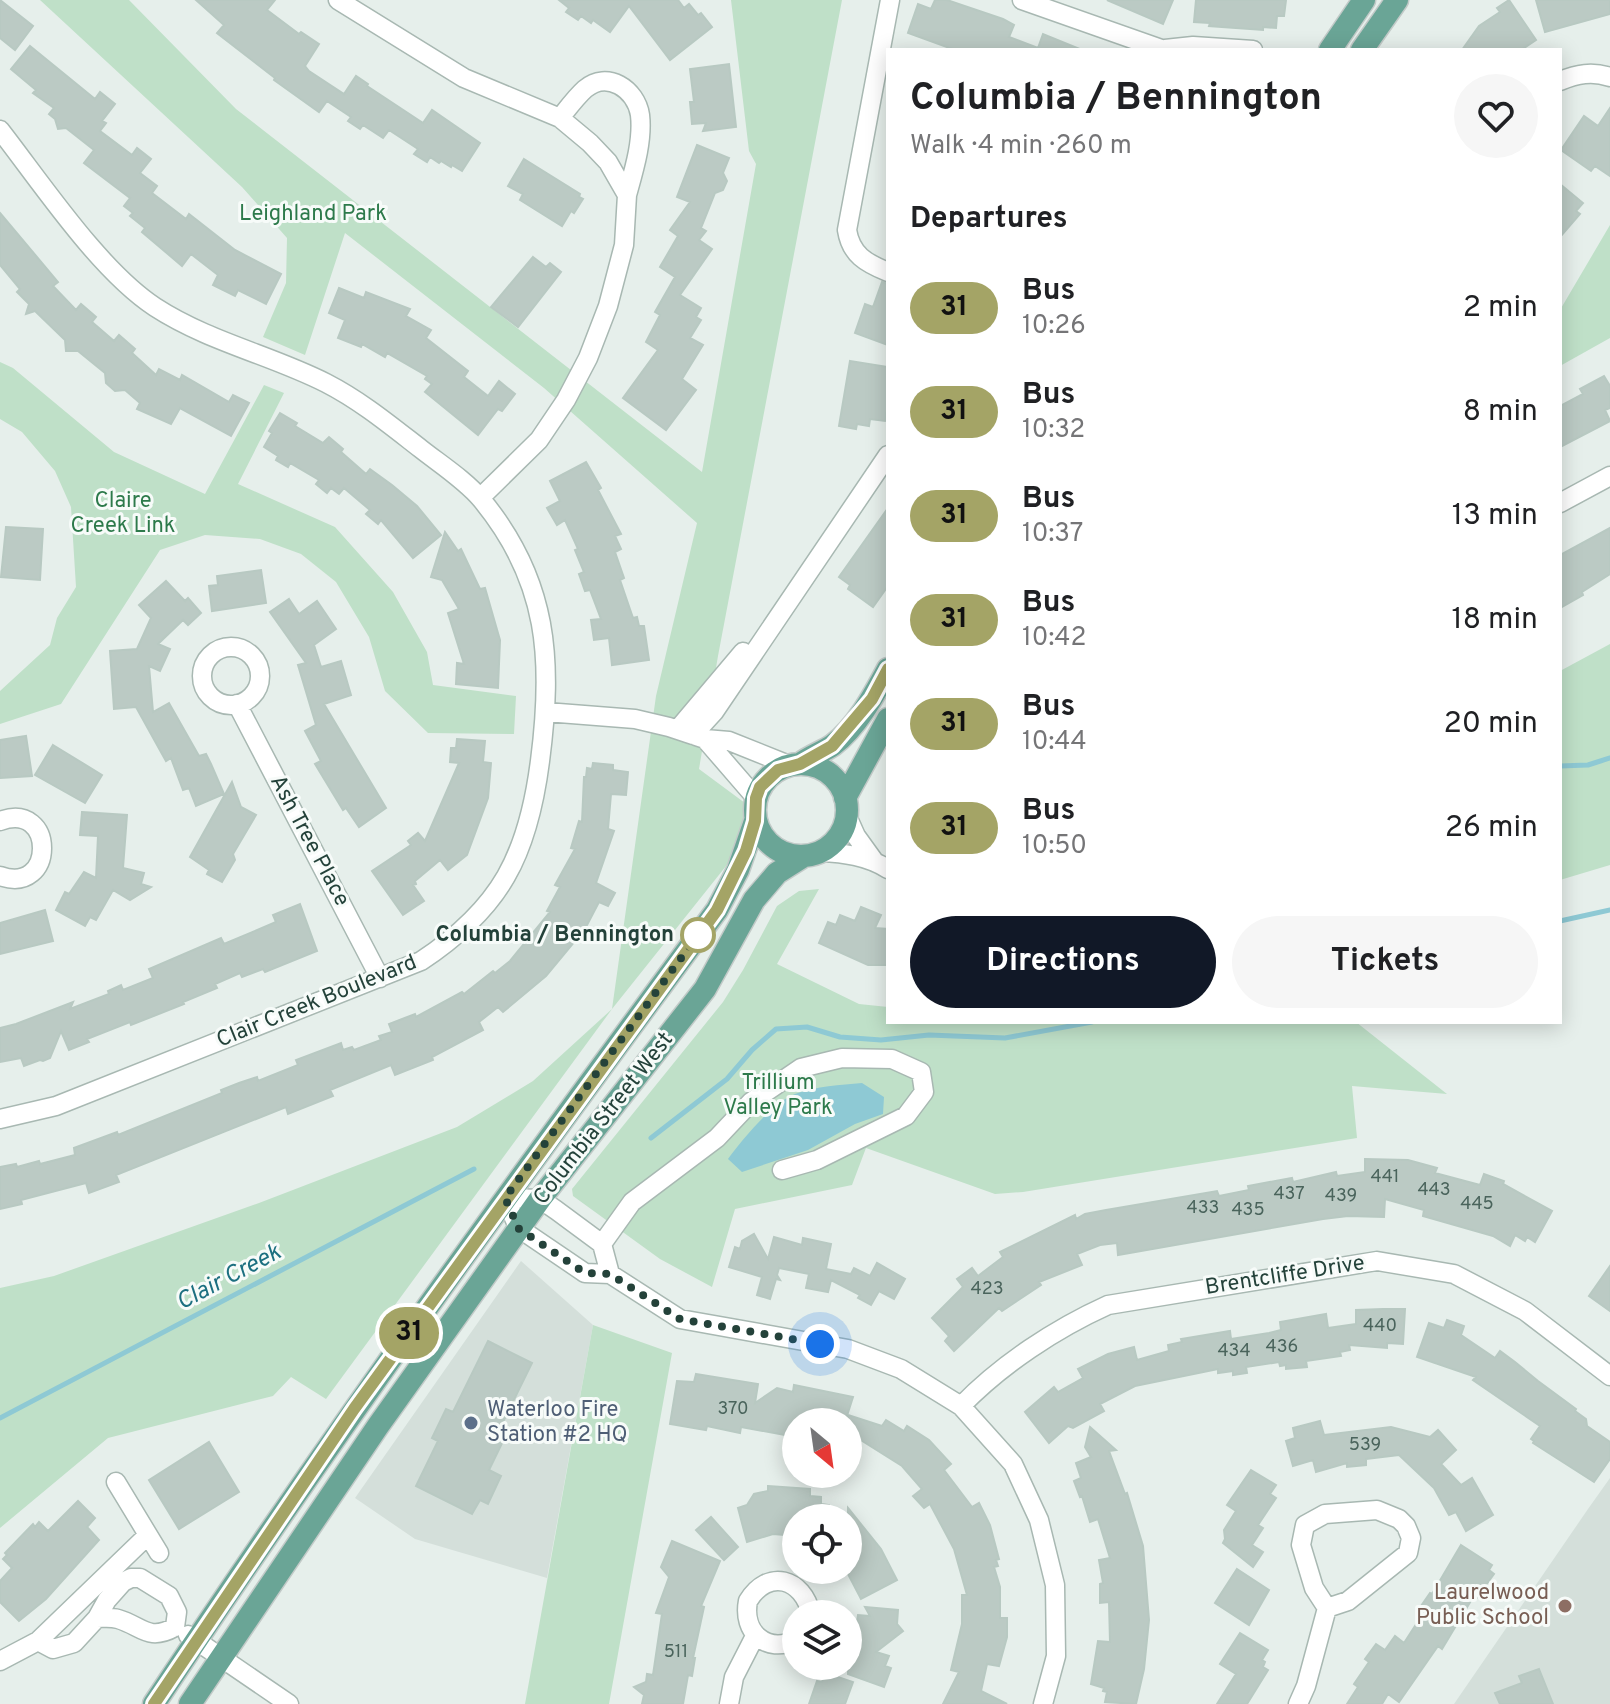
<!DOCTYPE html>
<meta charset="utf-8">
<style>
body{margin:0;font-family:Overpass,sans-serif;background:#f6f6f6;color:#202124;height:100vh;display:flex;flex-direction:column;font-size:30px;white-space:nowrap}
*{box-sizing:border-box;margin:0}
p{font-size:26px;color:#757577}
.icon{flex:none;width:44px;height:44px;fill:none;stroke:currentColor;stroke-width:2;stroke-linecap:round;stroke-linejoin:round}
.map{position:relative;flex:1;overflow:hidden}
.side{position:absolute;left:886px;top:48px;width:676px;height:976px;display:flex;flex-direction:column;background:#fff;border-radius:0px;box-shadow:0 4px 20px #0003}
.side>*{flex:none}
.badge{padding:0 16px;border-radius:26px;font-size:28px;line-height:52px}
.needle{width:52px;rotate:151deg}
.fabs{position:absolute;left:782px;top:1408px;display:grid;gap:16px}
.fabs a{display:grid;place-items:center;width:80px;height:80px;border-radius:50%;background:#fff;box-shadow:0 4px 20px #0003;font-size:40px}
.you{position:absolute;width:40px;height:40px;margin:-20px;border:6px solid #fff;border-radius:50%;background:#1a73e8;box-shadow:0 0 0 12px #1a73e833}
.map>.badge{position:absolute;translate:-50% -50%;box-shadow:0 0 0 4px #fff}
h2{padding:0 24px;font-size:30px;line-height:72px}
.round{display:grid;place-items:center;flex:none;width:84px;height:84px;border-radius:42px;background:#f6f6f6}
.overview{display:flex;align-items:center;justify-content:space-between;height:136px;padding:0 24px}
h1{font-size:38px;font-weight:700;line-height:60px}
.action{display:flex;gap:16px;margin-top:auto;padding:16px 24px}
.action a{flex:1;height:92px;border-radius:48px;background:#111827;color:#fff;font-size:32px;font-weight:700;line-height:92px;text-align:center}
.action a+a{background:#f6f6f6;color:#202124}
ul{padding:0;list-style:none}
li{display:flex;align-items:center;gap:24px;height:104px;padding:0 24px}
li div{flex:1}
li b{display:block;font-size:30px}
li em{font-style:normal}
li .badge{min-width:88px;font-weight:700;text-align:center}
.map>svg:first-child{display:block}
</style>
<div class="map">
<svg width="1610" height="1704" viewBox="0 0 1610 1704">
<rect width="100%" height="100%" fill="#e6efeb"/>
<path fill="#d4dfda" d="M521,1261L593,1325L547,1578L415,1539L355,1498Z
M1610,1478V1704H1454L1588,1509Z"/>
<path fill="#bfe0c8" d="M40,0H129L236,109L702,472L756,164L749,151L731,0H842L718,656L699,769L749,806L750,836L612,1009L326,1399L291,1377L273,1396L108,1438L0,1528V1288L54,1276L259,1203L457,1127L533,1081L612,1009L656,696L697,523L544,388L345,233L305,355L263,337L286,283L287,238L242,187Z
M1610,225V338L1560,366V310Z
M0,362L13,368L114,452L205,494L264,385L284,393L238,484L335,527L393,592L427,652L433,685L516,696L514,734L428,733L385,691L369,637L336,582L301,554L260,539L205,535L160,550L61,704L0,724V691L50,645L57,618L76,587L71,507L55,471L22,432L0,419Z
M1610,644V865L1560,880V671Z
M819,889L777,964L859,1004L888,1007V1022H1356L1447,1094L1352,1086L1357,1138L1023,1192L995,1194L866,1148L852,1185L735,1209L712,1287L660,1259L573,1196L572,1189L723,1002L743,970L777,906L799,891Z
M593,1325L672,1353L609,1704H525Z"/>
<path fill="#8ec9d4" d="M862,1083L884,1097L883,1114L855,1124L808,1150L742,1172L728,1159C742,1140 773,1102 795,1094C817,1086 840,1085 862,1083Z"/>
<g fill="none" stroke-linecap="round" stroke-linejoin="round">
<path stroke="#8ec9d4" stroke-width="5" d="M1560,766L1588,765L1610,758
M1560,921L1610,910
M651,1138L727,1079L752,1050L776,1029L807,1027L840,1037L881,1040L929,1035L1005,1038L1092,1022
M0,1418L474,1169"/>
</g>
<path fill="#bbcac4" stroke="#b8c9c2" stroke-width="2" d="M0,0L33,26L15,50L0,38Z
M196,0H275L267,10L299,34L301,32L319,44L305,66L309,71L344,94L356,76L368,84L367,86L423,123L432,110L480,143L462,171L452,165L451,167L441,161L439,163L430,157L427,162L414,154L418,149L389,130L383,138L363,125L360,129L348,121L351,117L327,101L319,112L274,80L275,78L217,33L224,25Z
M559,0H678L684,8L689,4L698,15L701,13L712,27L670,60L629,6L610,32L593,20L591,23L581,16L578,20L566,12L569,8Z
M935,0H947L1003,19L1014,25L1009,37L1038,48L1043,34L1082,50H955L908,33L918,4L931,9Z
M1107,0H1173L1163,24Z
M1196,0H1286L1284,16H1277L1276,28L1263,27V30L1209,26L1210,23L1194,22Z
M1509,0L1536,40L1521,50H1462L1479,26L1500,12L1497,8Z
M1536,0H1610V14L1545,32Z
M30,46L95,99L100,92L115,104L102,121L106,123L100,131L132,155L137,148L151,159L140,173L157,186L152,193L186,219L189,214L235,250L281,274L266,304L238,290L235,296L213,285L218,275L191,254L182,266L142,232L145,228L130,216L133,213L124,206L130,198L84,163L94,150L66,128L58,129L55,119L49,114L54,108L33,93L36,90L11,69Z
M729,64L736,127L703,131L706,123L692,124L690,102H694L690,69Z
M1610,108V176L1595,166L1591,171L1561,150L1584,116L1598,126Z
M697,145L729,158L723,173L727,181L723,190L715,193L701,228L706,231L699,240L712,249L680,295L701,308L696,317L701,320L690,338L703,345L682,379L696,390L666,430L623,398L658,350L646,342L660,315L655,312L675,277L660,267L678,236L670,230L690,202L677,197Z
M524,159L580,194L579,197L583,199L574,213L571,211L562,226L520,200L523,194L508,186Z
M1560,184L1583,203L1576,211L1580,214L1560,237Z
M0,213L58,282L53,286L76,310L81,304L96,317L92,322L114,341L119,335L135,349L132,353L156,375L159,369L180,380L182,375L229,402L233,395L249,403L231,436L180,408L171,424L137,409L140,403L125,390L115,391L106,383L105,373L78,351H66L65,340L35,311L26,314L29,304L17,292L20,289L0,265Z
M533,257L546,267L550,263L561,272L518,327L491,307Z
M882,282L888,284V345L855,333L865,304L873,307Z
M339,288L364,298L366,292L410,309L406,316L431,330L426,338L468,371L464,377L488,396L499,381L515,394L502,411L498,409L478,435L425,392L432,384L425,379L427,376L387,353L385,357L362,344L361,347L338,338L345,320L329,313Z
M850,361L888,367V404L885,421L870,419L869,426L857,424L856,429L839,426Z
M1604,376L1610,386V408L1605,410L1610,421L1560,447V406L1583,394L1580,389Z
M280,413L297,423L295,426L323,443L329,437L343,449L341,452L366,474L370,469L392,485L417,506L441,535L413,558L381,520L378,524L366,514L370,510L344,488L339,494L331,488L327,493L316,484L319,480L290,463L288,467L276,460L278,456L264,447L272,433L269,431Z
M586,462L601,488L598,490L621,534L615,536L621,549L615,552L624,578L620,580L633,618L637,617L639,626H644L649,660L612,665L609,638L594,640L591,620L601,619L590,590L585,591L579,574L584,572L575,550L578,549L565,520L557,525L547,508L560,501L550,481Z
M888,508V586L873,607L848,589L850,585L839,577Z
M6,527L43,529L40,580L1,577Z
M1610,528V574L1582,592L1583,595L1560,608V555Z
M445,532L458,551L461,549L480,589L485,588L500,640L498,688L456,684L457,663L464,664L448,613L459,609L442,580L431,577Z
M261,570L266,603L212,611L209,586L218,585L217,576Z
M166,581L185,601L188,598L201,613L188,625L183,620L158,644L170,649L160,671L149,666L153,712L169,703L199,756L206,754L211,764L224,794L196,806L189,788L183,790L171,758L166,761L136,707L114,709L110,651L137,649L151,618L139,605Z
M289,599L299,614L317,601L336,629L314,645L321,667L341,661L351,695L324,704L386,808L359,827L346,808L343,810L315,764L321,761L305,731L316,725L298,665L306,663L270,612Z
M26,736L32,776L0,778V740Z
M457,739L485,741L483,762L491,763L488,798L467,855L448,870L440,860L415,881L416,884L413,885L424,901L403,915L372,871L411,845L408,841L418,833L425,841L459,763L450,762L451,748H456Z
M53,745L102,775L85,803L35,775Z
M593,763L613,765V770L628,772L626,795L611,794L608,829L614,831L596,883L615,893L608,906L599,902L585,929L546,976L503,1012L498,1007L479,1022L483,1030L432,1057L433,1060L395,1075L391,1065L330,1090L333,1096L288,1114L286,1107L116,1175L119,1182L89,1193L86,1183L21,1200L22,1204L0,1209V1167L16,1164L17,1167L39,1161L40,1164L75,1155L74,1148L117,1132L118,1135L222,1093L221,1090L239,1083L257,1077L258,1081L298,1065L296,1060L341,1043L343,1050L352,1047L354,1050L381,1040L379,1036L392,1032L389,1024L415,1014L416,1017L462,992L464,994L493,971L495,973L510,961L550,912L547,911L560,887L555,885L575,849L571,848L579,821L582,822L584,777H586L587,768L592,769Z
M232,782L241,807L256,815L233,854L235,860L222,882L207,874L209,870L190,857Z
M82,812L127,815L123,868L144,873L141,884L151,887L130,900L113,890L96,920L90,917L85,926L56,910L65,892L69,894L84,872L96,878L98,836L80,835Z
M300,904L317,951L265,972L263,969L242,977L240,973L215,984L217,988L183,1002L184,1004L131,1025L130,1022L87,1039L89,1042L69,1050L61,1031L50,1058L43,1061L40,1060L24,1066L21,1058L0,1062V1028L16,1024L73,1002L70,1009L109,994L108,991L121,985L123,990L153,978L149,969L221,938L224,944L276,922L273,915Z
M861,907L881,915L875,928L888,929V965H868L819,943L828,922L836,925L840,915L855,921Z
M45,910L53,941L0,954V923Z
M1365,1159L1408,1160L1437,1168L1435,1173L1480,1185L1484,1174L1504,1181L1503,1184L1552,1211L1535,1242L1527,1237L1525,1241L1515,1235L1510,1246L1493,1236L1423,1216L1424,1210L1385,1199L1384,1217L1348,1216L1323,1219L1118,1255L1117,1243L1100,1245L1077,1254L1082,1265L1039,1282L1041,1285L1002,1311L999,1308L954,1351L945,1341L949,1336L932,1318L963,1287L957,1279L972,1268L978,1276L1003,1257L1000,1252L1075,1215L1076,1219L1085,1214L1106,1210L1217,1191L1219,1196L1249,1190L1248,1186L1292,1178L1293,1182L1336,1172L1337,1176L1365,1172Z
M754,1234L768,1259L774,1237L802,1245L803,1238L831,1244L826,1269L851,1274L854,1268L870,1276L877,1263L905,1279L894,1299L879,1291L871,1305L858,1298L860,1295L831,1280L828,1292L806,1288L809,1274L779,1268L777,1275L780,1280L776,1279L770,1299L757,1295L762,1277L729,1267L735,1247L740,1249L742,1241Z
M1610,1266V1311L1589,1296Z
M1383,1309H1405L1403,1344L1387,1343V1348L1349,1345L1350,1350L1340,1352L1341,1356L1306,1361L1307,1367L1286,1369V1365L1280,1366L1279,1362L1246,1367L1247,1373L1233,1375V1371L1218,1373V1369L1135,1386L1100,1404L1104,1411L1073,1428L1068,1426L1049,1443L1025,1412L1054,1387L1058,1392L1083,1378L1078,1369L1108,1354L1134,1347L1137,1360L1169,1351L1168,1345L1182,1342L1181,1339L1230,1331L1231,1339L1269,1333L1281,1330L1280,1322L1326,1314L1328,1328L1356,1324V1310Z
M1447,1320L1464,1326L1461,1335L1495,1358L1500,1351L1515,1362L1538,1381L1576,1409L1575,1411L1586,1419L1587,1426L1610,1442V1459L1594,1482L1533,1443L1534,1441L1531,1439L1540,1426L1473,1380L1476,1377L1417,1357L1429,1323L1444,1328Z
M488,1341L532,1363L497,1434L505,1437L489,1470L501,1476L488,1504L480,1500L472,1514L416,1486L438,1441L432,1438L446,1409L453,1412Z
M696,1374L758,1384L755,1403L777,1388L793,1392L794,1385L853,1397L845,1422H796V1437L741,1427L740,1433L707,1426L706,1430L670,1424L677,1381L694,1382Z
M848,1415L882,1426L886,1420L904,1431L907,1426L929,1440L951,1464L944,1470L972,1507L979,1503L990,1525L999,1559L996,1560L998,1566L994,1567L1000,1587V1618H1007V1637L999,1666L987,1664L981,1691L1007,1704H943L959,1672L951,1670L962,1624V1595H967L954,1549L930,1504L924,1508L913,1496L922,1489L902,1466L848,1432Z
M1320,1421L1324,1435L1391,1427L1430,1437L1438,1430L1456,1450L1441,1464L1461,1485L1472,1478L1493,1515L1466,1531L1456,1512L1449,1515L1434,1488L1399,1455L1366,1459V1465L1347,1467V1463L1316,1472L1313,1460L1293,1466L1286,1441L1295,1438L1293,1428Z
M1090,1427L1116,1450L1109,1451L1125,1494L1127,1493L1143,1546L1149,1620L1144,1669L1136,1704L1105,1702L1107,1692L1103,1691L1104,1688L1091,1684L1098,1641L1110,1642L1109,1602L1100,1603V1584L1103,1583L1099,1560L1110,1558L1098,1519L1090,1522L1082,1496L1080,1497L1074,1481L1081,1478L1076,1463L1091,1457L1085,1447Z
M209,1442L239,1492L179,1529L149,1480Z
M1251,1470L1276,1485L1270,1494L1276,1498L1258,1525L1263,1528L1252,1545L1263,1552L1253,1567L1223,1543L1225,1539L1224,1530L1236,1511L1227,1505Z
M768,1486L810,1489V1496L821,1497V1504L829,1505L828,1518H796V1536L773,1534L747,1542L738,1508L747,1505L754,1494L768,1491Z
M78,1501L95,1518L87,1527L99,1540L46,1599L19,1621L0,1602V1581L12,1568L3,1559L7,1555L5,1553L33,1524L35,1527L39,1522L48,1531Z
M848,1508L881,1549L897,1580L861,1599L848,1574Z
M711,1517L738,1547L724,1560L696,1530Z
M672,1541L720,1561L701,1606L704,1607L693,1658H695L692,1676L688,1675L683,1704H642L644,1695L634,1687L646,1682L647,1674L653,1675L662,1614L656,1613L669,1577L661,1567Z
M1461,1545L1492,1565L1489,1570L1494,1574L1475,1600L1472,1599L1442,1649L1438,1646L1399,1702L1388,1694L1382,1704H1347L1358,1687L1354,1684L1369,1662L1365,1659L1376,1644L1385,1650L1395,1636L1404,1643L1424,1612L1419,1609L1430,1593L1432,1594Z
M1237,1569L1269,1590L1249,1625L1215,1603Z
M865,1607L898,1610L897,1624L903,1631L876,1652L889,1656L885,1666L891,1668L884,1687L848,1674V1652L856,1629L858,1615L870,1616Z
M1240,1633L1268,1650L1262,1660L1265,1662L1263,1667L1268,1670L1247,1704H1217L1236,1674L1220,1664Z
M1539,1669L1553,1704H1500L1495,1693L1522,1683L1519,1676Z
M826,1673L853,1682L845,1704H809L817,1681L822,1682Z"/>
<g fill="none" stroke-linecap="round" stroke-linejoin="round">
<g stroke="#a8b8b2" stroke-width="21">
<path id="minor" d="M338,0L464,78L560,118L590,143L608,162L627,195L624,245L608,306L588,358L566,400L539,440L480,498
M1022,0L1164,50
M1165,49L1193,46L1253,50
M1560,81C1577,74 1592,71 1610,77
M560,118C568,108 576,97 585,89C607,70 636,89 640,115C643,141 634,170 627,195
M0,130C42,184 99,270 155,307C209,342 271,355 326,383C361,401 390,425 421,449C440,464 465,480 481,499C549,581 553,661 540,761C528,855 501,908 421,961L56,1106L0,1119
M888,272C866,263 851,255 847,230L890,0
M1560,503L1610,476
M202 676a29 29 0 1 1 58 0a29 29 0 1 1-58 0Z
M237,704L380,978
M546,712L635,719L669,727L705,739L729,741L789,765
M678,729L743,652
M693,735L714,712L888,455
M705,739L756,798
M847,816L856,836L874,861
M0,821C56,800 56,896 0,876
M820,852C844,853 867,856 888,869
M602,1244L632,1202L717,1138L751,1102L801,1068L842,1058L892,1059L921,1072L924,1092L906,1116L817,1160L782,1170
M610,1274L602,1244L556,1210L540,1199L505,1198L519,1229L529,1235L585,1273L610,1274L680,1319L848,1349L901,1369L961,1406L1013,1464L1039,1520L1055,1585L1056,1656L1043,1704
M961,1406C1002,1364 1055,1329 1108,1305L1377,1261L1454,1274L1525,1311L1610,1376
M116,1482L159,1553
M97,1618C104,1618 111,1617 118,1619C142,1626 148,1642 175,1627
M188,1635L289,1704
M796,1640C766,1654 742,1632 748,1601C768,1568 803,1578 811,1614
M38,1641L148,1535
M0,1661L38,1641L53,1649L74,1643L97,1618L107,1600L123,1582L131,1578H140L169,1596L177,1612L175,1627
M729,1704L734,1677L755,1636
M1298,1704L1306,1686L1327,1608L1314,1588L1301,1545L1305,1525L1325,1514L1377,1510L1399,1519L1406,1526L1411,1538L1408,1553L1348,1601L1327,1608"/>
</g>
<g stroke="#c2cac8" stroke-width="25">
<path id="major" d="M1330,50L1364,0
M1362,50L1397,0
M755 810a46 46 0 1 1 92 0a46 46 0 1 1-92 0Z
M800,764C810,756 823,752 833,745C857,727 874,695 888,669
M845,798L888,719
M154,1704C333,1433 524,1171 717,910L738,870L755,821
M190,1704L378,1426L540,1199L705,989L754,900L777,873L804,856"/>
</g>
<use href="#minor" stroke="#fff" stroke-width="18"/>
<use href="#major" stroke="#6aa596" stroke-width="22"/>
</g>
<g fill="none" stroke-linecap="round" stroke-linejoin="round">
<g stroke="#fff" stroke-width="18">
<path id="line" d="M154,1704L354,1409L717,910L746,851L755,821L756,798L760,787L778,770L800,764L832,746L872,699L888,669"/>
</g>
<use href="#line" stroke="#a4a466" stroke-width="12"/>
<path stroke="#24423a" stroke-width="8" stroke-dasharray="0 14.4" d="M698,935L505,1198L519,1229L585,1273L610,1274L680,1319L820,1344"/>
</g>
<circle fill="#fff" stroke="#a4a466" stroke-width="4" cx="698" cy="935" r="16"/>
<circle fill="#5c6f8a" stroke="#f7fbf9" stroke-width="3" cx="471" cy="1423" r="8"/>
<circle fill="#8d6e63" stroke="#f7fbf9" stroke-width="3" cx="1565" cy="1606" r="8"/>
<g text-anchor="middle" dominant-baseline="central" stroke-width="6" stroke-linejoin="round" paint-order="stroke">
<g font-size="18" fill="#4a645c">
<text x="1385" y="1177">441</text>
<text x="1434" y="1190">443</text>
<text x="1289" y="1194">437</text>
<text x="1341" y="1196">439</text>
<text x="1477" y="1204">445</text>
<text x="1203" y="1208">433</text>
<text x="1248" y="1210">435</text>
<text x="987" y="1289">423</text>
<text x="1380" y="1326">440</text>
<text x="1282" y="1347">436</text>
<text x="1234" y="1351">434</text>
<text x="733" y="1409">370</text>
<text x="1365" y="1445">539</text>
<text x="676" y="1652">511</text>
</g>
<g font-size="22" fill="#2d7a4b" stroke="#f7fbf9">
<text x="313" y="214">Leighland Park</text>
<text x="123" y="501">Claire<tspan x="123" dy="25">Creek Link</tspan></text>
<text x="778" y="1083">Trillium<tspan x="778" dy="25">Valley Park</tspan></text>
</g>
<g font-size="22" fill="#24423a" stroke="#f7fbf9">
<text transform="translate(309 841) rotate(62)">Ash Tree Place</text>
<text transform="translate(317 1002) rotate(-22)">Clair Creek Boulevard</text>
<text transform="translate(604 1119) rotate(-52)">Columbia Street West</text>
<text transform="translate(1285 1276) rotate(-9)">Brentcliffe Drive</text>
</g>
<g font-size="22" font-weight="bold" fill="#24423a" stroke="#f7fbf9" text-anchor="end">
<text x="674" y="935">Columbia / Bennington</text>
</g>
<g font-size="22" fill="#4e5e75" stroke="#f7fbf9" text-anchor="start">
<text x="487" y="1410">Waterloo Fire<tspan x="487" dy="25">Station #2 HQ</tspan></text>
</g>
<g font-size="22" fill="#785e54" stroke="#f7fbf9" text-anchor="end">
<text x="1549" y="1593">Laurelwood<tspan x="1549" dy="25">Public School</tspan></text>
</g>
<g font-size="24" font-style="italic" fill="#1c6f80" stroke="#f7fbf9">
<text transform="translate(229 1278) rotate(-28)">Clair Creek</text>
</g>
</g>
</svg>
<div class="fabs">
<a><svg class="needle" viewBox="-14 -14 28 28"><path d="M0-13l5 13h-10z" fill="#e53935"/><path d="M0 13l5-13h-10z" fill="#757577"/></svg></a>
<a><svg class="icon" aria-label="locate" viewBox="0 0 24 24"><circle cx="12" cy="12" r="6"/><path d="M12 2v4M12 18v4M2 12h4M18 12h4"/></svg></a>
<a><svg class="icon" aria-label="layers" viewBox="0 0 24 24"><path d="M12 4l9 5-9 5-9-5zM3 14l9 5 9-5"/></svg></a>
</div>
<div class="you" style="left:820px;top:1344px"></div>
<b class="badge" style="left:409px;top:1333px;background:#a4a466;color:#111">31</b>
<section class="side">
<div class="overview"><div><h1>Columbia / Bennington</h1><p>Walk · 4 min · 260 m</p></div><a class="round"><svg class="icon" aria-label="heart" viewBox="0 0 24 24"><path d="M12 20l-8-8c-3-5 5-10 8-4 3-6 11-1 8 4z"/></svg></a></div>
<h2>Departures</h2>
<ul>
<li><span class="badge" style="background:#a4a466;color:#111">31</span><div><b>Bus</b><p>10:26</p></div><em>2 min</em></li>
<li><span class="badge" style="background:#a4a466;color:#111">31</span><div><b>Bus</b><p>10:32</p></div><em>8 min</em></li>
<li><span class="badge" style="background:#a4a466;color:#111">31</span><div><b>Bus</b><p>10:37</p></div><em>13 min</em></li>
<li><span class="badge" style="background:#a4a466;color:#111">31</span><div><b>Bus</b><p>10:42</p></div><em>18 min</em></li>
<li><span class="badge" style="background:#a4a466;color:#111">31</span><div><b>Bus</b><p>10:44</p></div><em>20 min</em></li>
<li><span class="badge" style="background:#a4a466;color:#111">31</span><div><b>Bus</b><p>10:50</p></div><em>26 min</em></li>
</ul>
<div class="action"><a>Directions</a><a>Tickets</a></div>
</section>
</div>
